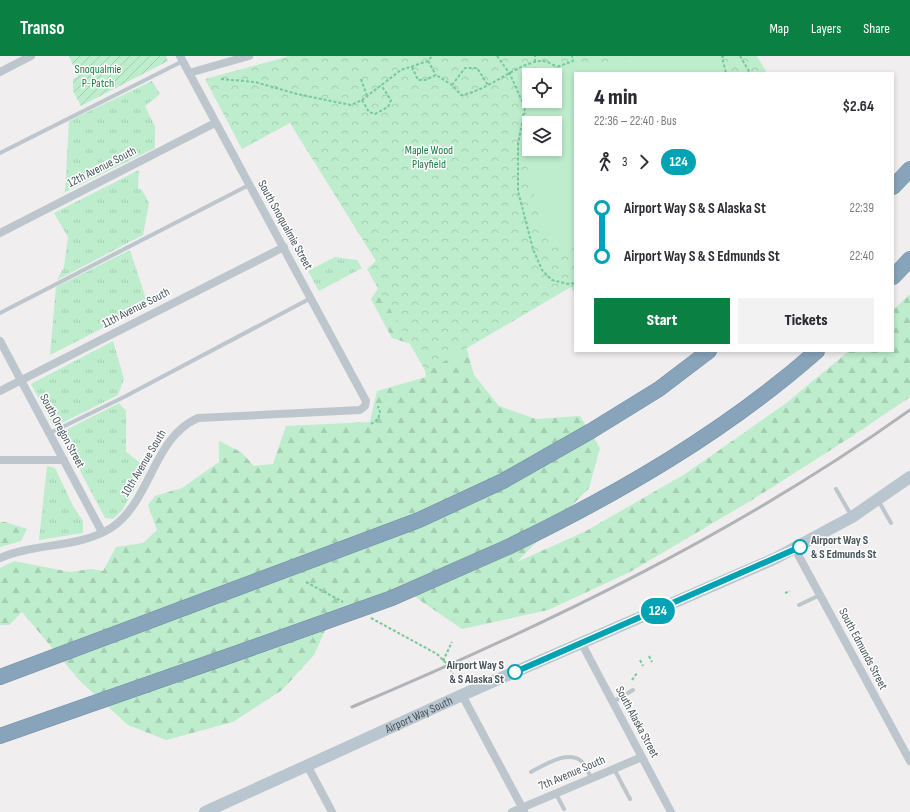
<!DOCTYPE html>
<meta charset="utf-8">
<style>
body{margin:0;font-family:"Sofia Sans Condensed",sans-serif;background:#f2f2f3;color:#2b2b33;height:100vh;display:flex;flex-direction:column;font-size:15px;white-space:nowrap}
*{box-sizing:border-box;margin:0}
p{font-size:13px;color:#7c7c81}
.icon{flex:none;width:22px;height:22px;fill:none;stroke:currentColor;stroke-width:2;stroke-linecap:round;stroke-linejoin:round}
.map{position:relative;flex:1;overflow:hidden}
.drawer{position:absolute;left:574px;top:16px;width:320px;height:280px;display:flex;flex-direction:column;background:#fff;border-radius:0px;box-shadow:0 2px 6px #0003}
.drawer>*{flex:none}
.badge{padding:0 8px;border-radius:13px;font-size:14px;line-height:26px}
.buttons{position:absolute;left:522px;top:12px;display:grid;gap:8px}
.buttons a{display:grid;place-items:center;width:40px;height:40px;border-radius:0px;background:#fff;box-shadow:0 2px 6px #0003;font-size:20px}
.map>.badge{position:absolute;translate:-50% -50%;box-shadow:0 0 0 2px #fff}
.legs{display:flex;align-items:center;gap:6px;height:44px;padding:0 20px;font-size:13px}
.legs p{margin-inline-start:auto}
.headline{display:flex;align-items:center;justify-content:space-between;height:68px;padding:0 20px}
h1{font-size:22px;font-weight:800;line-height:30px}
.primary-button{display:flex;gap:8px;margin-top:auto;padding:8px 20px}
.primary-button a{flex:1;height:46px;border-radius:0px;background:#0b8043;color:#fff;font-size:16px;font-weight:800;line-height:46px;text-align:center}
.primary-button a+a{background:#f2f2f3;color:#2b2b33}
ul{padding:0 20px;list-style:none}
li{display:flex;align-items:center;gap:14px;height:48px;font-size:15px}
li i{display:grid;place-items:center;width:6px;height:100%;margin:0 5px;background:currentColor}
li i::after{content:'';width:10px;height:10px;margin:-5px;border:3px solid;border-radius:50%;background:#fff}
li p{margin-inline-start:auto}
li:first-child i{background:linear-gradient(#0000 50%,currentColor 0)}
li:last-child i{background:linear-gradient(currentColor 50%,#0000 0)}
header{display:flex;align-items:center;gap:24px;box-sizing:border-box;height:56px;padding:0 20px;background:#0b8043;color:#fff}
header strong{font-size:19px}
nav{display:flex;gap:22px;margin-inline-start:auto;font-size:14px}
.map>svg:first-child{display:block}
</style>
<header>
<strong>Transo</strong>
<nav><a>Map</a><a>Layers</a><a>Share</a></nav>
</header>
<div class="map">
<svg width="910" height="756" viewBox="0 0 910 756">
<defs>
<pattern id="grass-tufts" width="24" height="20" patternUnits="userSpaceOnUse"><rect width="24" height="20" fill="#bdedcc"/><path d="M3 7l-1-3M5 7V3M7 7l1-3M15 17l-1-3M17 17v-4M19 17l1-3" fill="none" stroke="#a4cdb1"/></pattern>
<pattern id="forest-firs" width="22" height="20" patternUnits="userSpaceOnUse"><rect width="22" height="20" fill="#bdedcc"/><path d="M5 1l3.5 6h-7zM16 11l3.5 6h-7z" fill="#a4cdb1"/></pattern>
<pattern id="park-crowns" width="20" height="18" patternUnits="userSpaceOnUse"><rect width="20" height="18" fill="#bdedcc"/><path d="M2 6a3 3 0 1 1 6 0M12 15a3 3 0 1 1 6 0" fill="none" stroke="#a4cdb1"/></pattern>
<pattern id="garden-furrows" width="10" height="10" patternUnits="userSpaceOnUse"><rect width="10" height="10" fill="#bdedcc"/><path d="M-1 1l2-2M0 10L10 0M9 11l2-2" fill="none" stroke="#a4cdb1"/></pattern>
</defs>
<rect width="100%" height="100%" fill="#f0eeee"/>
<path fill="url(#grass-tufts)" d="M152,25L160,38L145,50L155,70V92L65,136L69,65Z
M139,114L138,132L142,134L149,147L143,179L57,224L64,211L68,181L54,157Z
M130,194L148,249L50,299L56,231Z
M335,201L357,204L362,212L319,235L308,215Z
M113,285L124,323L118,339L54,371L31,328Z
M119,347L126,355V396L147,412L122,454L113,463L105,462L60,377Z
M47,410L55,412L73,450L83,465V477L39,484Z"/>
<path fill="url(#forest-firs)" d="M387,219L461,272L474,319L499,350L536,363L580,360L600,392L589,432L517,506L586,475L685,418L785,348L849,295H893V254L910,238V341L851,381L752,444L630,516L548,554L462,573L402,532L332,559L314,599L282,634L233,666L166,684L128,669L80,625L22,556L9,569H0V512L14,505L70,516L91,513L103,515L116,491L143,487L157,474L148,449L155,440L182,432L219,406V385L241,396L254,410L273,408L286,370L370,366L377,335L426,321L421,291L392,282L371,243Z
M0,466H5L27,473L21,485L0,491Z"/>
<path fill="url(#park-crowns)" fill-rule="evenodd" d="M290,0H757L767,17H575V238L571,231L426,316L367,213L376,205L290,67L242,93L205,23ZM529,19H555V45H529ZM529,67H555V93H529Z"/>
<path fill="url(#garden-furrows)" d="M69,0H166L168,5L81,50L73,35V23L78,20Z"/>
<path fill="#bdedcc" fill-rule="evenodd" d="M641,0H718L721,17H575V187L553,191L545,181L523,94L527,58L535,45H555V23L571,12ZM529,67H555V93H529Z"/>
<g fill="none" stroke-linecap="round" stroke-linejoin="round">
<g stroke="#728fa7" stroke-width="16">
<path id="highway" d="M893,131L910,113
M893,221L910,203
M508,491C618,438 725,376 817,295
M0,621L419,464L503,425L591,375L659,333L709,295
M0,680L260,589"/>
</g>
<path stroke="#76ca9a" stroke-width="2" stroke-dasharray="3 2" stroke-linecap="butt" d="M497,0L510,18L525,52
M724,0L722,1L726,17
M740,0L750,17
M428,5L436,19
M535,6V0
M412,11L418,24H425L436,19L452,29L461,39C487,36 521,4 543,5C547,5 553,9 557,11
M552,19L557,11L573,5L572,0
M221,23L255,26L297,38L351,49L362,44L401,14L428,5L432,0
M361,23L367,40
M452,29L465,12H477L488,29
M362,44L369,56L375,58L388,51L391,44L381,29
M532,45L525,52L518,88V135L533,193L542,214L552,224L568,228L575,227
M371,368L378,363L380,356L378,350
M306,526L343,546
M785,537L790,535
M371,562L437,598L449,610L455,623
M649,600L652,606
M640,604L643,610
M443,605L452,586
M632,624L637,617"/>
<path stroke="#bcc6cc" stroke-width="4" d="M0,97L183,5
M0,257L249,129
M50,377L124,341L311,242
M836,433L851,459
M878,444L891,467
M799,549L820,539
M613,646L633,634
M614,713L630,743
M531,716C544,709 572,691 584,708C587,712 589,718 591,722
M556,738L564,753"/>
<path stroke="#bcc6cc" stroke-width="8" d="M0,16L31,0
M189,17L249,0
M0,177L215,67
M0,285L102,476
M0,335L284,191
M0,404H64
M795,493L910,705
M0,502C34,487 80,492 111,472C151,446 153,381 198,362L360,354L365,350L366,345L180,0
M582,588L671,756
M462,639L524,755
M307,709L332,756
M512,756L642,701"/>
<path stroke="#bac6cf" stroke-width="12" id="s1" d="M205,756L462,639L776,502L852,461L910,421"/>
<use href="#highway" stroke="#87a4bb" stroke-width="15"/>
<path stroke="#b0b4b8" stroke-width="3" d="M352,651C546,569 738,477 910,354"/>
<g stroke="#728fa7" stroke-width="16" stroke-linecap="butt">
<path id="highway-bridge" d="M260,589L392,542L508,491"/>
</g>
<use href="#highway-bridge" stroke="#87a4bb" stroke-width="15"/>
</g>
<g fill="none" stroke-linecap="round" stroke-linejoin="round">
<g stroke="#fff" stroke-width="9">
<path id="line-1" d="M515,616L800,491"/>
</g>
<use href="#line-1" stroke="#00a3b4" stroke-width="6"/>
</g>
<g fill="#fff" stroke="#00a3b4" stroke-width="2">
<circle cx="800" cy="491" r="7"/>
<circle cx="515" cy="616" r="7"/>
</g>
<g text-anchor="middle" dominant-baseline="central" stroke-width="3" stroke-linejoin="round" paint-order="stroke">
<g font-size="12" fill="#1a7942" stroke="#fff">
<text x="98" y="13">Snoqualmie<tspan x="98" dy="14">P-Patch</tspan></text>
<text x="429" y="94">Maple Wood<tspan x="429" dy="14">Playfield</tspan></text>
</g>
<g font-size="12" fill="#46525a" stroke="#fff">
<text transform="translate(102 111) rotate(-27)">12th Avenue South</text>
<text transform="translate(285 169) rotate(61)">South Snoqualmie Street</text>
<text transform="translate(136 252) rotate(-27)">11th Avenue South</text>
<text transform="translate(62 375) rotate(62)">South Oregon Street</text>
<text transform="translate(144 407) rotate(-59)">10th Avenue South</text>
<text transform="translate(863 593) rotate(62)">South Edmunds Street</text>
<text stroke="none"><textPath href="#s1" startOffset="235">Airport Way South</textPath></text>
<text transform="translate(637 666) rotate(62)">South Alaska Street</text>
<text transform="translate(572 717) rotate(-23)">7th Avenue South</text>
</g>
<g font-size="12" font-weight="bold" fill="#46525a" stroke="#fff" text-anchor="start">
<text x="811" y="484">Airport Way S<tspan x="811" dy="14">&amp; S Edmunds St</tspan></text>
<text x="504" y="609" text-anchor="end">Airport Way S<tspan x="504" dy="14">&amp; S Alaska St</tspan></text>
</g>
</g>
</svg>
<div class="buttons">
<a><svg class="icon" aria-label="locate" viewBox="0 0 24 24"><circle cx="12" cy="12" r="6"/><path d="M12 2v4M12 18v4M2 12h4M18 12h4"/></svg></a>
<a><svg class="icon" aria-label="layers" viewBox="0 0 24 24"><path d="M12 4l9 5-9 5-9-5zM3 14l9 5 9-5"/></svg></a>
</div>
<b class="badge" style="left:658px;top:555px;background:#00a3b4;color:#fff">124</b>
<section class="drawer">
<div class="headline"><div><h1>4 min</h1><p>22:36 – 22:40 · Bus</p></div><b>$2.64</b></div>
<div class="legs"><svg class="icon" aria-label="walk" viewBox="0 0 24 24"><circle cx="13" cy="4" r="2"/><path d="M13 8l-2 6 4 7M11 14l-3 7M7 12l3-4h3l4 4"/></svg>3<svg class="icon" aria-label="forward" viewBox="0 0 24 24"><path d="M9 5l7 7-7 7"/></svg><b class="badge" style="background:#00a3b4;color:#fff">124</b></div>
<ul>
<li><i style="color:#00a3b4"></i><b>Airport Way S &amp; S Alaska St</b><p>22:39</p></li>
<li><i style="color:#00a3b4"></i><b>Airport Way S &amp; S Edmunds St</b><p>22:40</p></li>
</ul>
<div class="primary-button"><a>Start</a><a>Tickets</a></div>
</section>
</div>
